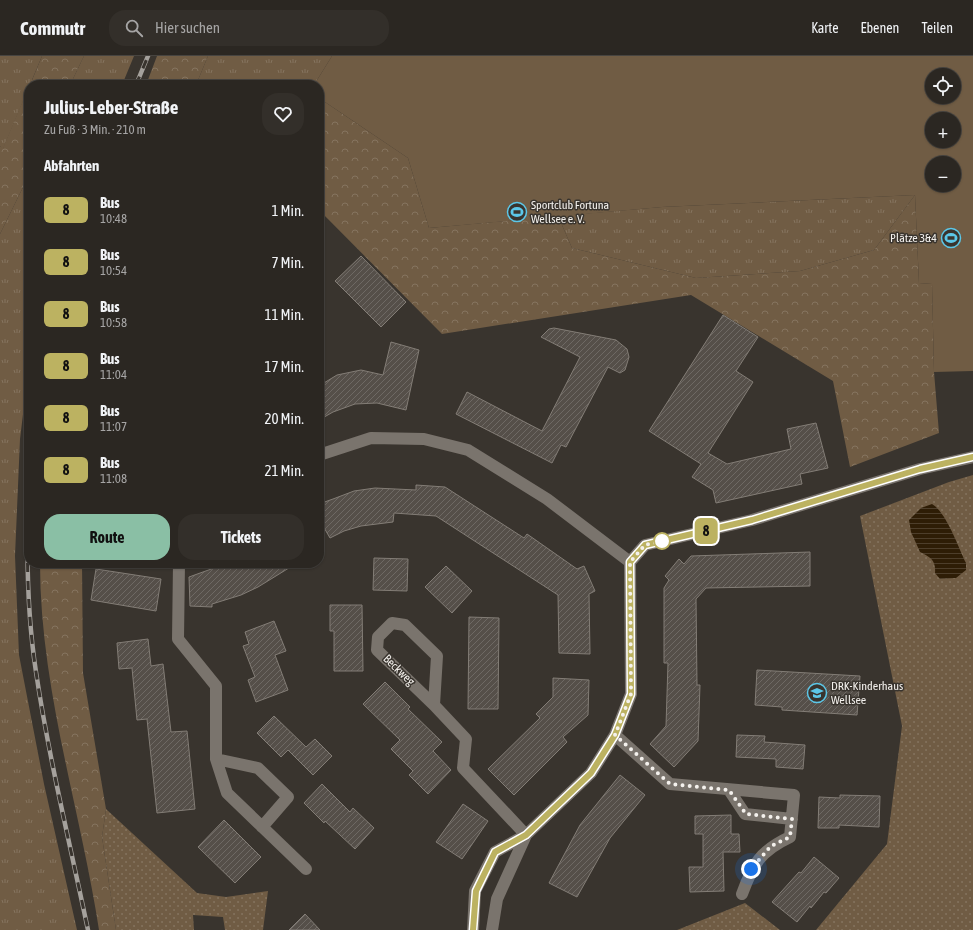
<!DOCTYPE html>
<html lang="de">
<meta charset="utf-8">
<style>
body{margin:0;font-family:"Asap Condensed",sans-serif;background:#332f2a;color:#f1f3f6;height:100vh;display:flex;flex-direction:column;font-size:15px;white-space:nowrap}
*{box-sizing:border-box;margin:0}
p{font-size:13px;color:#a6a5a5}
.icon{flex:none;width:22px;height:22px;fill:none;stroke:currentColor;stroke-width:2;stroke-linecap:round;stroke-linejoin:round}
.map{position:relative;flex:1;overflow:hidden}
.drawer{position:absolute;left:24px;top:24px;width:300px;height:488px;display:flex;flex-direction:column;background:#2b2722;border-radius:16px;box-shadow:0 1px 3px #0004,0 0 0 1px #474440}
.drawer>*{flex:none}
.badge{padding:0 8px;border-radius:6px;font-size:14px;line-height:26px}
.buttons{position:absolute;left:925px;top:12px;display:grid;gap:8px}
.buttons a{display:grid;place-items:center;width:36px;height:36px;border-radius:50%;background:#2b2722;box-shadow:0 1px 3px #0004,0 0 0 1px #474440;font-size:20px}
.you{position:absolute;width:20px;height:20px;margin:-10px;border:3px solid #fff;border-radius:50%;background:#1a73e8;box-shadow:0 0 0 6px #1a73e833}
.map>.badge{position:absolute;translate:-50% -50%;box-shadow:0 0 0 2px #fff}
h2{padding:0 20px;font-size:15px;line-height:36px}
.round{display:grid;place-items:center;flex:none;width:42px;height:42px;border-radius:16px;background:#332f2a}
.headline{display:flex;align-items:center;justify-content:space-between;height:68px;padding:0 20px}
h1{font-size:19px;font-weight:700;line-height:30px}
.action{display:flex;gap:8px;margin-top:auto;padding:8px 20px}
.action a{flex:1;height:46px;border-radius:16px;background:#8abfa5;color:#111;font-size:16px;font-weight:700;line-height:46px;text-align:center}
.action a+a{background:#332f2a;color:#f1f3f6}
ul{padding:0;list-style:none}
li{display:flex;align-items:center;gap:12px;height:52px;padding:0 20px}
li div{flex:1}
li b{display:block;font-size:15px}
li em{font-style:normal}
li .badge{min-width:44px;font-weight:700;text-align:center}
header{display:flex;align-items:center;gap:24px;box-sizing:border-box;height:56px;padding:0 20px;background:#2b2722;border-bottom:1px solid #474440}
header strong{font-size:19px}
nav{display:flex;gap:22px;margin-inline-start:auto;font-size:14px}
.search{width:280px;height:36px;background:#332f2a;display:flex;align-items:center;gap:10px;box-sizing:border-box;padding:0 14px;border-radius:16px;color:#a6a5a5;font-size:15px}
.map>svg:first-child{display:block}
</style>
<header>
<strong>Commutr</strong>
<div class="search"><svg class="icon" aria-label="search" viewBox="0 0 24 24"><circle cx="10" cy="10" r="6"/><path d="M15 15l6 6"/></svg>Hier suchen</div>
<nav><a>Karte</a><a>Ebenen</a><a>Teilen</a></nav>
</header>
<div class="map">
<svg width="973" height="874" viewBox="0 0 973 874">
<defs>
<pattern id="grass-tufts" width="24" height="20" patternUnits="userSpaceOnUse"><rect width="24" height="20" fill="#705c44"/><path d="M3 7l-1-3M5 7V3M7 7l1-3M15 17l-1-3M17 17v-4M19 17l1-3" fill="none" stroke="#85745f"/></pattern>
<pattern id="forest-crowns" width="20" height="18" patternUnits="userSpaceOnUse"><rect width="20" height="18" fill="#705c44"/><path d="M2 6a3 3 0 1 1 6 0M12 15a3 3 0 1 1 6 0" fill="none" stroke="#85745f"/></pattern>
<pattern id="park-dots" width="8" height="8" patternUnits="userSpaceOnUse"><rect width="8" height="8" fill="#705c44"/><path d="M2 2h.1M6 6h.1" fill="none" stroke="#85745f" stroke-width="1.8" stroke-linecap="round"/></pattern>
<pattern id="water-rules" width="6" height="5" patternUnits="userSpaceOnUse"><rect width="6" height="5" fill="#2e1d06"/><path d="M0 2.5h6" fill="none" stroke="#4d3e2b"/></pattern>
<pattern id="building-hatch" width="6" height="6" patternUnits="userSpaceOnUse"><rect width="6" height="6" fill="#554f49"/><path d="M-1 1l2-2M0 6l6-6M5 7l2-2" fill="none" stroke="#6e6964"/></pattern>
</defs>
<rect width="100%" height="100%" fill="#39342e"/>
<path fill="url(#grass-tufts)" d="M0,0H42L3,93L0,90Z
M84,0H134L122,29H70Z
M208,0H332L314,29H196Z
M29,119V309L20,383L15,500L19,599L44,728L77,874H0V178Z
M915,139L874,194L800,215L696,222L572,192L558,160L662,151Z"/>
<path fill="url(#forest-crowns)" d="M42,0H84L70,29H30Z
M157,0H208L196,29H146Z
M29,30V119L0,178V90L3,92Z
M319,42L408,102L429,172L558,160L572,192L696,222L800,215L874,194L915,139L919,227L932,228L934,316L939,377L850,411L833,325L691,239L442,278L322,157L319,159Z
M40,507H82L83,617L106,753L102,781L116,874H99C80,751 40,632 40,507Z"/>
<path fill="url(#park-dots)" d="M973,419V874H816L887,788L902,670L860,460L949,426Z
M106,753L197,837L226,841L268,835L263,874H225L223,861L193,859L194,874H116L102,781Z
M745,847L780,874H677Z"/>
<path fill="#705c44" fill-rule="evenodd" d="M332,0H973V315L934,316L932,228L919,227L915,139L662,151L429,172L408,102L319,42V29H314ZM932,19H954V41H932ZM932,63H954V85H932ZM932,107H954V129H932Z"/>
<path fill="url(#water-rules)" d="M932,448C947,457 958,491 966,507V514L956,522L940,523L935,517C936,505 931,501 920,496L911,476L909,464L921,452Z"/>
<path fill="url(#building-hatch)" stroke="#837d76" d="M361,200L406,246L381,271L335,225Z
M723,259L758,281L736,315L753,326L708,397L727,408L791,393L787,373L816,367L828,412L800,418L802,428L716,447L713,434L692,421L701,408L649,375Z
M554,272L616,284L627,293L629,301L625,314L620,317L608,311L566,391L561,389L552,407L456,358L467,336L542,375L580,301L541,281L549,273Z
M391,286L419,294L406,354L377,347L355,348L333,356L319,364V330L337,319L361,314L383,319Z
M416,429L445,431L524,482L527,478L577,513L584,510L595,535L589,538L590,598L559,597L558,539L436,460L394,457L393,466L361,470L344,475L330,482L319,463V448L333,443L354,435L375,432L416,434Z
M810,496V530L706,532L696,543L697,629H700L698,685L674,711L650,688L666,670L668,607H664V532L669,524L665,520L679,503L684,508L691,500Z
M374,502L408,503L407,535L373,534Z
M228,507H297L258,531L241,539L212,548V551L190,550L189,521Z
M446,510L472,535L452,557L425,531Z
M96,513L161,523L156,555L91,544Z
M330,549H362L363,615H334V575H330Z
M469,561L499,562L498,653H468Z
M274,565L286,595L275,599L288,634L256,646L248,624L255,621L243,590L249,588L245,576Z
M148,583L151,610L163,608L171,676L187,675L195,753L157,757L147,663L137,664L132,612L119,613L117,587Z
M757,614L860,620L857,659L782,654V651L755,649Z
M553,622L589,624L588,659L563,681L567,686L514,739L488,713L540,662L536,658L553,641Z
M385,626L410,651L408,653L442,686L433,695L451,714L428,738L409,719L413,715L391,693L400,684L363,648Z
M274,660L306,691L315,683L332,700L313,719L288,694L281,701L257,677Z
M737,679L765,680L764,686L805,689L803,713L776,711V703L736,701Z
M620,719L645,739L610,782L577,841L549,827L580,769Z
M322,728L350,756L353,752L374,772L355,793L325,765L324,767L304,747Z
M840,739L880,740L879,771L839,769V772H818L819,741L840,742Z
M463,748L488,765L462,803L436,786Z
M731,759V778H739L740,796H723L724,835L690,836L689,811H703V778H695V760Z
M224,764L261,801L235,827L198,791Z
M814,801L839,822L826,837L824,836L811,852L810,850L797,866L772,846L799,816L801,817Z
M305,858L320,874H289Z"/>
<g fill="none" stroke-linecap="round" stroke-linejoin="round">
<path stroke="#7a746d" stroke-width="12" d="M319,399L371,382L424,383L468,394L547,443L630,506
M630,506L645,489L752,464L920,413L973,401
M179,507L178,583L216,630V703L227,737L306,813
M434,649L377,594L378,581L392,567L405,569L437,600L434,649L466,683L463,712L526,779
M615,679L670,728L794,739L790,781C760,795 753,808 742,838
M216,703L258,712L288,741L262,771
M729,734L745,758L792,763
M473,874L475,835L495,796L526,779L591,717L615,679L631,638L630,506
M492,874L497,843L526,779"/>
<g stroke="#a5a19c" stroke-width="4.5">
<path id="rail" d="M136,29L148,0
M29,435C26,496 27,557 36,616C49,703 70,788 88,874"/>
</g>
<use href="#rail" stroke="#39342e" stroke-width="3" stroke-dasharray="9" stroke-linecap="butt"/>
</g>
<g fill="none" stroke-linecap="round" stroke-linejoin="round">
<g stroke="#fff" stroke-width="9">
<path id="line" d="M473,874L476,835L495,796L526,779L591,717L615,679L631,638L630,506L645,489L752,464L920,413L973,401"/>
</g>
<use href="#line" stroke="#bcb261" stroke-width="6"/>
<path stroke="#f4f1ed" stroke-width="4" stroke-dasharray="0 7.2" d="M662,485L645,489L630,506L631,638L615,679L670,728L729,734L746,758L792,763L790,781L771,790L751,813"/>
</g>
<defs>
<g id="stadium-ring" transform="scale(1)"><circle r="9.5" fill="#39342e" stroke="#5cc7e8" stroke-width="1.5"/><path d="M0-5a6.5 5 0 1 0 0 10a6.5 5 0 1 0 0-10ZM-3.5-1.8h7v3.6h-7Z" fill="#5cc7e8"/></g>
<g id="school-ring" transform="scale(1)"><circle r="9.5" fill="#39342e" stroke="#5cc7e8" stroke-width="1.5"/><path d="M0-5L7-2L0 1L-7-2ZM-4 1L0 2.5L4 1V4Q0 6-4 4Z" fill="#5cc7e8"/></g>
</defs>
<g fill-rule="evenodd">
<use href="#stadium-ring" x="517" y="156"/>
<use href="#stadium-ring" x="951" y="182"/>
<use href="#school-ring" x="817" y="637"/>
</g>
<circle fill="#fff" stroke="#bcb261" stroke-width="2" cx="662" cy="485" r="8"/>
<g text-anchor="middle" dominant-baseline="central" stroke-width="3" stroke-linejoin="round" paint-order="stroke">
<g font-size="12" fill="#f4f1ed" stroke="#39342e" text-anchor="start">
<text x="531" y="149">Sportclub Fortuna<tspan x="531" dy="14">Wellsee e. V.</tspan></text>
<text x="937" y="182" text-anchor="end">Plätze 3&amp;4</text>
<text x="831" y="630">DRK-Kinderhaus<tspan x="831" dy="14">Wellsee</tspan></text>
</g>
<g font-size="12" fill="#f4f1ed" stroke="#39342e">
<text transform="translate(399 614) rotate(44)">Beckweg</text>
</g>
</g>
</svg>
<div class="buttons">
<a><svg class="icon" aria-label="locate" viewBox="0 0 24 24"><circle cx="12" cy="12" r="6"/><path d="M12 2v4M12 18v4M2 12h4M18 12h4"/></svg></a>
<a>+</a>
<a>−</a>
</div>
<div class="you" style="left:751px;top:813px"></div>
<b class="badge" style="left:706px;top:475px;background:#bcb261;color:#111">8</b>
<section class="drawer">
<div class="headline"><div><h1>Julius-Leber-Straße</h1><p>Zu Fuß · 3 Min. · 210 m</p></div><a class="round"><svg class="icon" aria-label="heart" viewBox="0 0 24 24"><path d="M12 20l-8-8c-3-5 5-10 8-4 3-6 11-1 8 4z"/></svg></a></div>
<h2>Abfahrten</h2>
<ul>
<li><span class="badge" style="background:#bcb261;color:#111">8</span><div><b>Bus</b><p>10:48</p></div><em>1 Min.</em></li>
<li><span class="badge" style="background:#bcb261;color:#111">8</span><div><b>Bus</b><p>10:54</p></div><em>7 Min.</em></li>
<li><span class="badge" style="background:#bcb261;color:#111">8</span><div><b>Bus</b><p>10:58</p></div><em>11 Min.</em></li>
<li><span class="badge" style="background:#bcb261;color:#111">8</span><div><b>Bus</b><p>11:04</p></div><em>17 Min.</em></li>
<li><span class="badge" style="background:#bcb261;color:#111">8</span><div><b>Bus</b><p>11:07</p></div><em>20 Min.</em></li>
<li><span class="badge" style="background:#bcb261;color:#111">8</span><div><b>Bus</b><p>11:08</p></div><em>21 Min.</em></li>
</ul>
<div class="action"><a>Route</a><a>Tickets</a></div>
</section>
</div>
